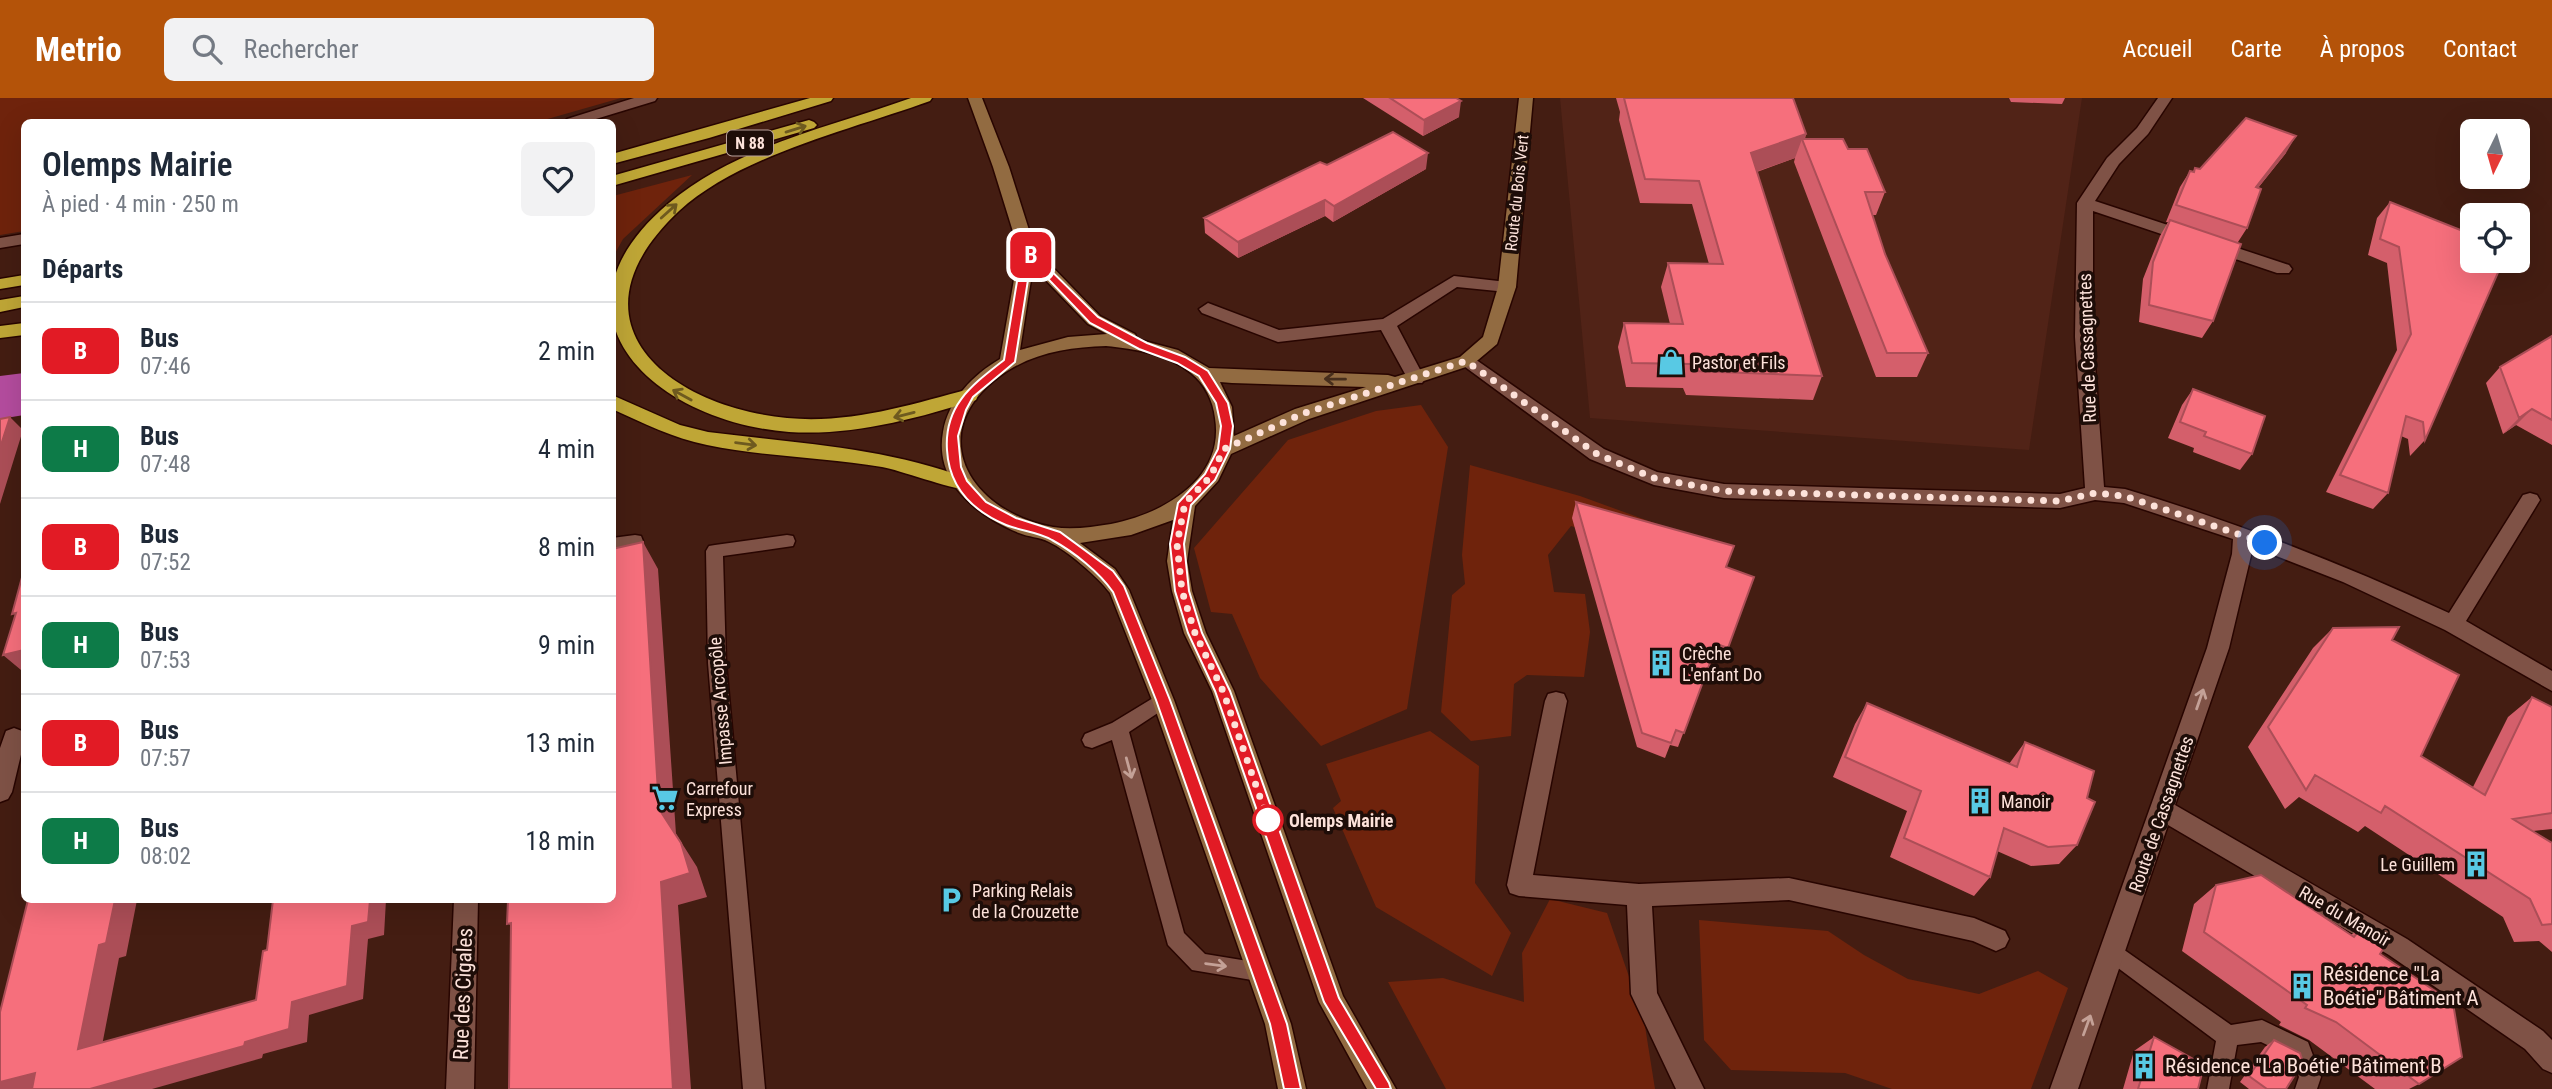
<!DOCTYPE html>
<html lang="fr">
<meta charset="utf-8">
<style>
body{margin:0;font-family:"Roboto Condensed",sans-serif;background:#f2f2f3;color:#1f2937;height:100vh;display:flex;flex-direction:column;font-size:26px;white-space:nowrap}
*{box-sizing:border-box;margin:0}
p{font-size:23px;color:#747a83}
.icon{flex:none;width:38px;height:38px;fill:none;stroke:currentColor;stroke-width:2;stroke-linecap:round;stroke-linejoin:round}
.map{position:relative;flex:1;overflow:hidden}
.drawer{position:absolute;left:21px;top:21px;width:595px;height:784px;display:flex;flex-direction:column;background:#fff;border-radius:10px;box-shadow:0 7px 28px #0002}
.drawer>*{flex:none}
.badge{padding:0 14px;border-radius:10px;font-size:24px;line-height:46px}
.needle{width:46px;rotate:185deg}
.controls{position:absolute;left:2460px;top:21px;display:grid;gap:14px}
.controls a{display:grid;place-items:center;width:70px;height:70px;border-radius:10px;background:#fff;box-shadow:0 7px 28px #0002;font-size:35px}
.you{position:absolute;width:35px;height:35px;margin:-18px;border:5px solid #fff;border-radius:50%;background:#1a73e8;box-shadow:0 0 0 10px #1a73e833}
.map>.badge{position:absolute;translate:-50% -50%;box-shadow:0 0 0 4px #fff}
h2{padding:0 21px;font-size:26px;line-height:63px}
.round{display:grid;place-items:center;flex:none;width:74px;height:74px;border-radius:10px;background:#f2f2f3}
.head{display:flex;align-items:center;justify-content:space-between;height:119px;padding:0 21px}
h1{font-size:33px;font-weight:600;line-height:52px}
ul{padding:0;list-style:none}
li{display:flex;align-items:center;gap:21px;height:98px;padding:0 21px;border-top:2px solid #e0e1e3}
li div{flex:1}
li b{display:block;font-size:26px}
li em{font-style:normal}
li .badge{min-width:77px;font-weight:700;text-align:center}
header{display:flex;align-items:center;gap:42px;box-sizing:border-box;height:98px;padding:0 35px;background:#b45309;color:#fff}
header strong{font-size:33px}
nav{display:flex;gap:38px;margin-inline-start:auto;font-size:24px}
.search{width:490px;height:63px;background:#f2f2f3;display:flex;align-items:center;gap:18px;box-sizing:border-box;padding:0 24px;border-radius:10px;color:#747a83;font-size:26px}
.map>svg:first-child{display:block}
</style>
<header>
<strong>Metrio</strong>
<div class="search"><svg class="icon" aria-label="search" viewBox="0 0 24 24"><circle cx="10" cy="10" r="6"/><path d="M15 15l6 6"/></svg>Rechercher</div>
<nav><a>Accueil</a><a>Carte</a><a>À propos</a><a>Contact</a></nav>
</header>
<div class="map">
<svg width="2552" height="991" viewBox="0 0 2552 991">
<rect width="100%" height="100%" fill="#441d12"/>
<path fill="#512317" d="M1560,0H2082L2029,352L1590,320Z"/>
<path fill="#6f230c" d="M0,0H621L537,24H24V133L0,137Z
M692,77L623,141L613,159V98Z
M1421,307L1448,349L1407,611L1321,648L1260,580L1232,516L1211,514L1194,450L1288,342L1376,313Z
M1470,367L1580,398L1668,430L1643,450L1571,428L1548,457L1554,494L1585,496L1590,534L1584,579L1527,577L1514,586L1511,638L1471,643L1441,614L1452,497L1465,486L1462,457Z
M1430,633L1479,668L1475,785L1511,835L1492,878L1376,809L1333,710L1341,703L1326,666Z
M1550,801L1607,815L1644,922L1655,991H1446L1388,884L1443,880L1524,904L1522,855Z
M1699,822L1828,833L1864,857L1908,881L1979,896L2038,873L2068,890L2031,991H1892L1845,975L1731,972L1704,942Z"/>
<path fill="#b44c9e" d="M24,275V317L0,321V278Z"/>
<g fill="none" stroke-linecap="round" stroke-linejoin="round">
<g stroke="#280500" stroke-width="3">
<path id="lane" d="M635,437L641,438L643,443L641,448L612,453V440Z
M787,437L793,438L795,443L793,448L723,458L726,565L765,991H743L708,565L706,453L709,448L715,447Z
M1163,594L1170,597L1172,602L1170,607L1129,634L1184,835L1205,856L1266,866L1269,873L1266,880L1258,883L1192,872L1168,847L1112,642L1092,650L1085,648L1082,642L1085,636L1112,625Z
M2113,844L2231,927L2262,922L2308,944L2321,979L2317,991H2295L2299,979L2292,959L2261,944L2237,947L2229,991H2207L2216,943L2106,861L2102,854L2106,847Z"/>
</g>
<g stroke="#280500" stroke-width="3">
<path id="street" d="M634,0H657L655,3L586,24H564L567,21Z
M2158,0H2172L2148,36L2119,66L2095,103L2289,167L2292,171L2289,175H2277L2093,113V239L2104,389L2125,391C2236,424 2343,466 2449,515L2523,397L2530,395L2537,397L2540,402L2466,523L2552,573V593L2445,532L2343,484L2253,449L2229,550L2175,707L2407,841L2543,933L2552,942V975L2543,971L2525,951L2389,857L2168,727L2078,991H2050L2207,550L2232,456L2233,441L2124,405L2095,402L2060,410L1724,400L1654,387L1590,361L1457,263L1466,257L1472,259L1604,351L1657,374L1724,386L2060,396L2085,390L2075,239L2077,105L2107,60L2137,30Z
M24,136V146L0,150V140Z
M1454,178L1507,184L1516,189L1507,194L1457,189L1397,228L1425,281L1422,285H1410L1381,232L1278,244L1202,215L1199,211L1208,205L1279,232L1383,221Z
M1556,594L1564,596L1567,603L1533,777L1639,786L1789,780L1974,820L2005,833L2009,841L2005,849L1996,853L1973,843L1789,802L1652,808L1657,895L1704,991H1676L1631,896L1627,807L1519,798L1510,795L1507,787L1545,603L1548,596Z
M14,630L22,633L24,644L12,694L8,701L0,704V650L6,633Z
M454,802H478L474,991H446Z"/>
</g>
<g stroke="#280500" stroke-width="3">
<path id="secondary" d="M968,0H982L1009,69L1035,151L1100,218L1135,236L1137,241L1178,252L1209,270L1388,277L1395,279L1460,259L1483,239L1498,189L1519,0H1533L1516,189L1497,246L1472,267L1309,321L1231,356L1218,383L1195,408L1187,463L1192,493L1206,535L1234,593L1343,898L1396,991H1367L1319,904L1212,593L1184,535L1172,493L1167,463L1173,422L1131,437L1080,445L1115,471L1129,492L1174,602L1291,926L1306,991H1278L1265,926L1152,602L1110,495C1098,479 1068,453 1049,444C1040,439 1028,439 1019,435C977,418 934,384 943,334C948,302 974,276 1000,261L1019,153L993,69ZM1033,169L1088,226L1107,236L1068,239L1020,252ZM1106,248C1135,251 1168,256 1191,275C1205,286 1213,303 1215,320C1225,382 1162,416 1111,426C1092,429 1072,432 1053,429C972,415 921,336 1000,278C1031,255 1069,249 1106,248ZM1220,284L1232,285L1366,289L1295,311L1234,338L1232,309Z"/>
</g>
<g stroke="#280500" stroke-width="3">
<path id="highway" d="M810,0H833L831,3L709,40L612,66V56Z
M911,0H932L930,3C853,31 740,57 679,113C563,222 665,308 787,320C849,326 910,307 969,291L976,292L978,297L976,302C915,321 853,338 789,334C657,324 535,218 669,105C737,48 830,29 911,0Z
M809,22L814,24L817,27L814,30L612,88V78Z
M24,177V187L0,191V181Z
M24,198V209L0,214V202Z
M24,225V237L0,240V228Z
M612,297L680,327L708,334C796,345 885,349 969,381L972,386L969,391C958,394 900,372 882,369C824,359 764,359 707,347C673,340 643,325 612,311Z"/>
</g>
<use href="#lane" fill="#7f5246" fill-rule="evenodd"/>
<use href="#street" fill="#7f5246" fill-rule="evenodd"/>
<use href="#secondary" fill="#926b41" fill-rule="evenodd"/>
<use href="#highway" fill="#bfa636" fill-rule="evenodd"/>
</g>
<path fill="#d45f6b" d="M1363,0H1456L1459,19L1423,38Z
M1616,0H1793L1806,36L1805,41L1848,51L1885,94L1876,117H1872L1885,156L1928,255L1917,279H1876L1794,64L1795,60L1757,74L1822,278L1813,302L1686,297L1683,290L1626,289L1618,249L1624,225L1670,226L1661,189L1668,165L1709,166L1692,106L1640,105L1619,22L1620,14Z
M2009,0H2065L2062,6L2011,4Z
M2286,55L2258,90L2247,130L2238,144L2213,223L2202,240L2139,224L2143,181L2160,138L2168,124H2166L2180,89L2190,73L2193,74L2195,70L2200,71Z
M1426,71L1333,124L1325,118L1238,160L1205,135L1204,120Z
M2390,104L2473,137L2425,342L2410,358L2408,341L2401,338L2388,395L2373,411L2326,394L2397,252L2387,165L2368,157L2377,120Z
M2552,238V347L2516,327L2503,336L2486,285L2500,269Z
M2193,291L2252,356L2240,372L2193,354L2194,350L2168,340L2182,307Z
M1576,404L1728,550L1722,565L1711,561L1678,649L1670,647L1665,660L1637,649L1572,420Z
M2333,530L2392,542L2421,658L2473,689L2508,619L2532,599L2552,609V731L2533,733L2552,745V854L2539,843L2514,844L2503,819L2365,728L2358,734L2299,699L2285,711L2248,649L2313,550Z
M1867,605L2009,666L2025,644L2087,700L2077,747L2059,766L2031,768L1997,753L1990,779L1974,798L1890,759L1907,713L1833,679L1855,626Z
M2216,787L2351,837L2362,829L2380,856L2419,986L2409,991H2375L2309,942L2279,927L2281,924L2182,853L2194,806Z
M2154,939L2198,991H2123L2134,953Z
M2274,942L2286,991H2249L2240,984L2265,949Z"/>
<path fill="#ac4e57" d="M1461,3L1459,19L1423,38L1424,22Z
M1806,36L1803,45L1802,41L1795,60L1744,78L1751,55Z
M2296,38L2286,55L2245,106L2256,89Z
M1428,55L1426,71L1333,124L1334,108Z
M1325,102V118L1238,160V144Z
M2532,311L2516,327L2503,336L2519,320Z
M10,319L23,332L0,406V350Z
M643,444L658,471L676,736L697,769L707,799L678,807L691,991H673L661,784Z
M24,552V572H21L3,557Z
M115,802H137L126,858L119,860L99,963L78,951L99,847Z
M370,802H386L384,837L368,841L363,901L309,917L307,944L263,956L262,960L152,991H90L245,944L292,904L352,828Z
M35,975L40,991H0V984Z"/>
<path fill="#f66f7c" stroke="#ac4e57" stroke-width="2" d="M1390,0H1456L1461,3L1424,22Z
M1624,0H1793L1806,36L1751,55L1822,278L1693,273L1691,266L1632,265L1624,225L1683,226L1668,165L1723,166L1699,83L1645,81Z
M2246,20L2296,38L2256,89L2261,91L2247,130L2176,107L2190,73L2194,74L2195,70L2200,71Z
M1393,34L1428,55L1334,108L1325,102L1238,144L1204,120L1320,64L1327,67Z
M1802,41H1843L1848,51H1867L1885,94H1865L1885,156L1928,255H1887Z
M2390,104L2473,137V163H2498L2500,170L2425,342L2423,324L2406,318L2388,395L2340,377L2411,236L2399,149L2380,141Z
M2170,122L2241,146L2213,223L2149,207L2153,164Z
M2552,238V322L2532,311L2519,320L2500,269Z
M2193,291L2265,318L2252,356L2204,338L2206,334L2180,324Z
M10,319L0,350V321Z
M1576,404L1734,448L1726,469L1754,479L1728,550L1717,546L1684,635L1676,632L1671,645L1642,635Z
M643,444L659,711L681,745L690,775L661,784L673,991H509L511,825L507,826L508,802H612V451Z
M24,472V552L3,557L16,515L12,516Z
M2399,529L2392,542L2459,577L2421,658L2485,697L2532,599L2552,609V715L2513,721L2552,745V826L2542,827L2530,801L2385,708L2381,715L2315,677L2306,692L2268,629L2333,530Z
M1867,605L2017,669L2025,644L2094,673L2087,700L2095,704L2077,747L2048,749L2004,730L1990,779L1904,740L1921,693L1845,659Z
M2261,777L2354,839L2362,829L2387,845L2380,856L2453,905L2462,959L2419,986L2336,924L2305,910L2307,907L2204,834L2216,787Z
M28,802H115L106,845L99,847L78,951L256,902L263,853L267,852L273,802H370L368,824L352,828L347,888L292,904L289,931L245,944L244,948L90,991H32L35,975L0,984V914Z
M2154,939L2204,967L2198,991H2138Z
M2274,942L2300,955L2303,964L2286,991H2267L2249,978Z"/>
<defs><path id="oneway-shaft" d="M-6 0H5M1.5-3L5.5 0L1.5 3" fill="none" stroke-width="1.6" stroke-linecap="round" stroke-linejoin="round" transform="scale(1.75)"/></defs>
<g stroke="#6e5a1f">
<use href="#oneway-shaft" transform="translate(796 31) rotate(-17)"/>
<use href="#oneway-shaft" transform="translate(669 113) rotate(-42)"/>
<use href="#oneway-shaft" transform="translate(682 297) rotate(-151)"/>
<use href="#oneway-shaft" transform="translate(904 317) rotate(166)"/>
<use href="#oneway-shaft" transform="translate(746 346) rotate(7)"/>
</g>
<use stroke="#472e1c" href="#oneway-shaft" transform="translate(1335 281) rotate(-179)"/>
<g stroke="#c4a197">
<use href="#oneway-shaft" transform="translate(2200 601) rotate(-71)"/>
<use href="#oneway-shaft" transform="translate(1129 670) rotate(75)"/>
<use href="#oneway-shaft" transform="translate(1216 867) rotate(8)"/>
<use href="#oneway-shaft" transform="translate(2087 927) rotate(-70)"/>
</g>
<path fill="#e21b25" stroke="#fff" stroke-width="2" d="M1027,149L1098,219L1147,245L1185,259L1208,273L1228,305L1233,328L1230,351L1215,382L1191,407L1184,446L1189,493L1202,535L1230,593L1339,900L1389,985L1391,991H1376L1324,904L1215,593L1188,535L1175,493L1170,446L1178,405L1205,376L1218,351L1221,328L1216,305L1199,278L1177,265L1139,251L1090,225L1031,163L1015,264L973,299L966,312L958,338L961,369L967,383L986,404L1016,420L1060,434L1113,473L1124,488L1170,602L1287,926L1301,991H1284L1270,926L1156,602L1113,494C1099,474 1074,454 1052,442C1039,434 1021,433 1006,427C973,413 949,389 947,352C944,307 972,287 1004,262L1022,153Z"/>
<g fill="none" stroke-linecap="round" stroke-linejoin="round">
<path stroke="#fde2da" stroke-width="7" stroke-dasharray="0 12.6" d="M1268,722L1223,593L1195,535L1182,493L1177,446L1185,405L1210,379L1224,351L1302,316L1466,263L1597,356L1654,380L1724,393L2060,403L2095,395L2124,398L2265,445"/>
</g>
<defs>
<g id="shop-bare" transform="scale(2.1)"><path d="M-5-2.5h2.3a2.7 3.5 0 0 1 5.4 0H5L5.5 6h-11ZM-1.5-2.5h3a1.5 2.3 0 0 0-3 0Z" fill="#58c9e4" stroke="#1e0d08" stroke-width="2.5" paint-order="stroke"/></g>
<g id="building-bare" transform="scale(2.1)"><path d="M-4-6H4V6H1V3H-1V6H-4ZM-2.5-4.3h1.7v1.8h-1.7ZM.8-4.3h1.7v1.8H.8ZM-2.5-1h1.7V.8h-1.7ZM.8-1h1.7V.8H.8Z" fill="#58c9e4" stroke="#1e0d08" stroke-width="2.5" paint-order="stroke"/></g>
<g id="supermarket-bare" transform="scale(2.1)"><path d="M-6-5.5h2.5l.6 2H6L4.5 2H-2.5L-4.4-4H-6ZM-1.5 3.2a1.3 1.3 0 1 0 .1 0ZM3 3.2a1.3 1.3 0 1 0 .1 0Z" fill="#58c9e4" stroke="#1e0d08" stroke-width="2.5" paint-order="stroke"/></g>
<g id="parking-bare" transform="scale(2.1)"><path d="M-3.5-5.5H1a3.5 3.5 0 0 1 0 7H-1V5.5H-3.5ZM-1-3.4V-.6H.8a1.4 1.4 0 0 0 0-2.8Z" fill="#58c9e4" stroke="#1e0d08" stroke-width="2.5" paint-order="stroke"/></g>
</defs>
<g fill-rule="evenodd">
<use href="#shop-bare" x="1671" y="264"/>
<use href="#building-bare" x="1661" y="565"/>
<use href="#supermarket-bare" x="665" y="700"/>
<use href="#building-bare" x="1980" y="703"/>
<use href="#building-bare" x="2476" y="766"/>
<use href="#parking-bare" x="951" y="802"/>
<use href="#building-bare" x="2302" y="888"/>
<use href="#building-bare" x="2144" y="968"/>
</g>
<circle fill="#fff" stroke="#e21b25" stroke-width="3.5" cx="1268" cy="722" r="14"/>
<g text-anchor="middle" dominant-baseline="central" stroke-width="7" stroke-linejoin="round" paint-order="stroke">
<rect fill="#1e0d08" stroke="#baa29b" stroke-width="2" x="727" y="32.5" width="46" height="25" rx="5"/>
<g font-size="16" font-weight="bold" fill="#fde2da">
<text x="750" y="45">N 88</text>
</g>
<g font-size="16" fill="#fde2da" stroke="#1e0d08">
<text transform="translate(1517 95) rotate(-84)">Route du Bois Vert</text>
</g>
<g font-size="18" fill="#fde2da" stroke="#1e0d08">
<text transform="translate(2087 250) rotate(-92)">Rue de Cassagnettes</text>
<text transform="translate(720 603) rotate(-95)">Impasse Arcopôle</text>
<text transform="translate(2161 716) rotate(-71)">Route de Cassagnettes</text>
<text transform="translate(2345 818) rotate(30)">Rue du Manoir</text>
</g>
<g font-size="18" fill="#fde2da" stroke="#1e0d08" text-anchor="start">
<text x="1692" y="264">Pastor et Fils</text>
<text x="1682" y="555">Crèche<tspan x="1682" dy="21">L'enfant Do</tspan></text>
<text x="686" y="690">Carrefour<tspan x="686" dy="21">Express</tspan></text>
<text x="2001" y="703">Manoir</text>
<text x="2455" y="766" text-anchor="end">Le Guillem</text>
<text x="972" y="792">Parking Relais<tspan x="972" dy="21">de la Crouzette</tspan></text>
</g>
<g font-size="18" font-weight="bold" fill="#fde2da" stroke="#1e0d08" text-anchor="start">
<text x="1289" y="722">Olemps Mairie</text>
</g>
<g font-size="21" fill="#fde2da" stroke="#1e0d08" text-anchor="start">
<text x="2323" y="876">Résidence "La<tspan x="2323" dy="24">Boétie" Bâtiment A</tspan></text>
<text x="2165" y="968">Résidence "La Boétie" Bâtiment B</text>
</g>
<g font-size="21" fill="#fde2da" stroke="#1e0d08">
<text transform="translate(463 896) rotate(-88)">Rue des Cigales</text>
</g>
</g>
</svg>
<div class="controls">
<a><svg class="needle" viewBox="-14 -14 28 28"><path d="M0-13l5 13h-10z" fill="#e53935"/><path d="M0 13l5-13h-10z" fill="#747a83"/></svg></a>
<a><svg class="icon" aria-label="locate" viewBox="0 0 24 24"><circle cx="12" cy="12" r="6"/><path d="M12 2v4M12 18v4M2 12h4M18 12h4"/></svg></a>
</div>
<div class="you" style="left:2265px;top:445px"></div>
<b class="badge" style="left:1031px;top:157px;background:#e21b25;color:#fff">B</b>
<section class="drawer">
<div class="head"><div><h1>Olemps Mairie</h1><p>À pied · 4 min · 250 m</p></div><a class="round"><svg class="icon" aria-label="heart" viewBox="0 0 24 24"><path d="M12 20l-8-8c-3-5 5-10 8-4 3-6 11-1 8 4z"/></svg></a></div>
<h2>Départs</h2>
<ul>
<li><span class="badge" style="background:#e21b25;color:#fff">B</span><div><b>Bus</b><p>07:46</p></div><em>2 min</em></li>
<li><span class="badge" style="background:#0d7b48;color:#fff">H</span><div><b>Bus</b><p>07:48</p></div><em>4 min</em></li>
<li><span class="badge" style="background:#e21b25;color:#fff">B</span><div><b>Bus</b><p>07:52</p></div><em>8 min</em></li>
<li><span class="badge" style="background:#0d7b48;color:#fff">H</span><div><b>Bus</b><p>07:53</p></div><em>9 min</em></li>
<li><span class="badge" style="background:#e21b25;color:#fff">B</span><div><b>Bus</b><p>07:57</p></div><em>13 min</em></li>
<li><span class="badge" style="background:#0d7b48;color:#fff">H</span><div><b>Bus</b><p>08:02</p></div><em>18 min</em></li>
</ul>
</section>
</div>
